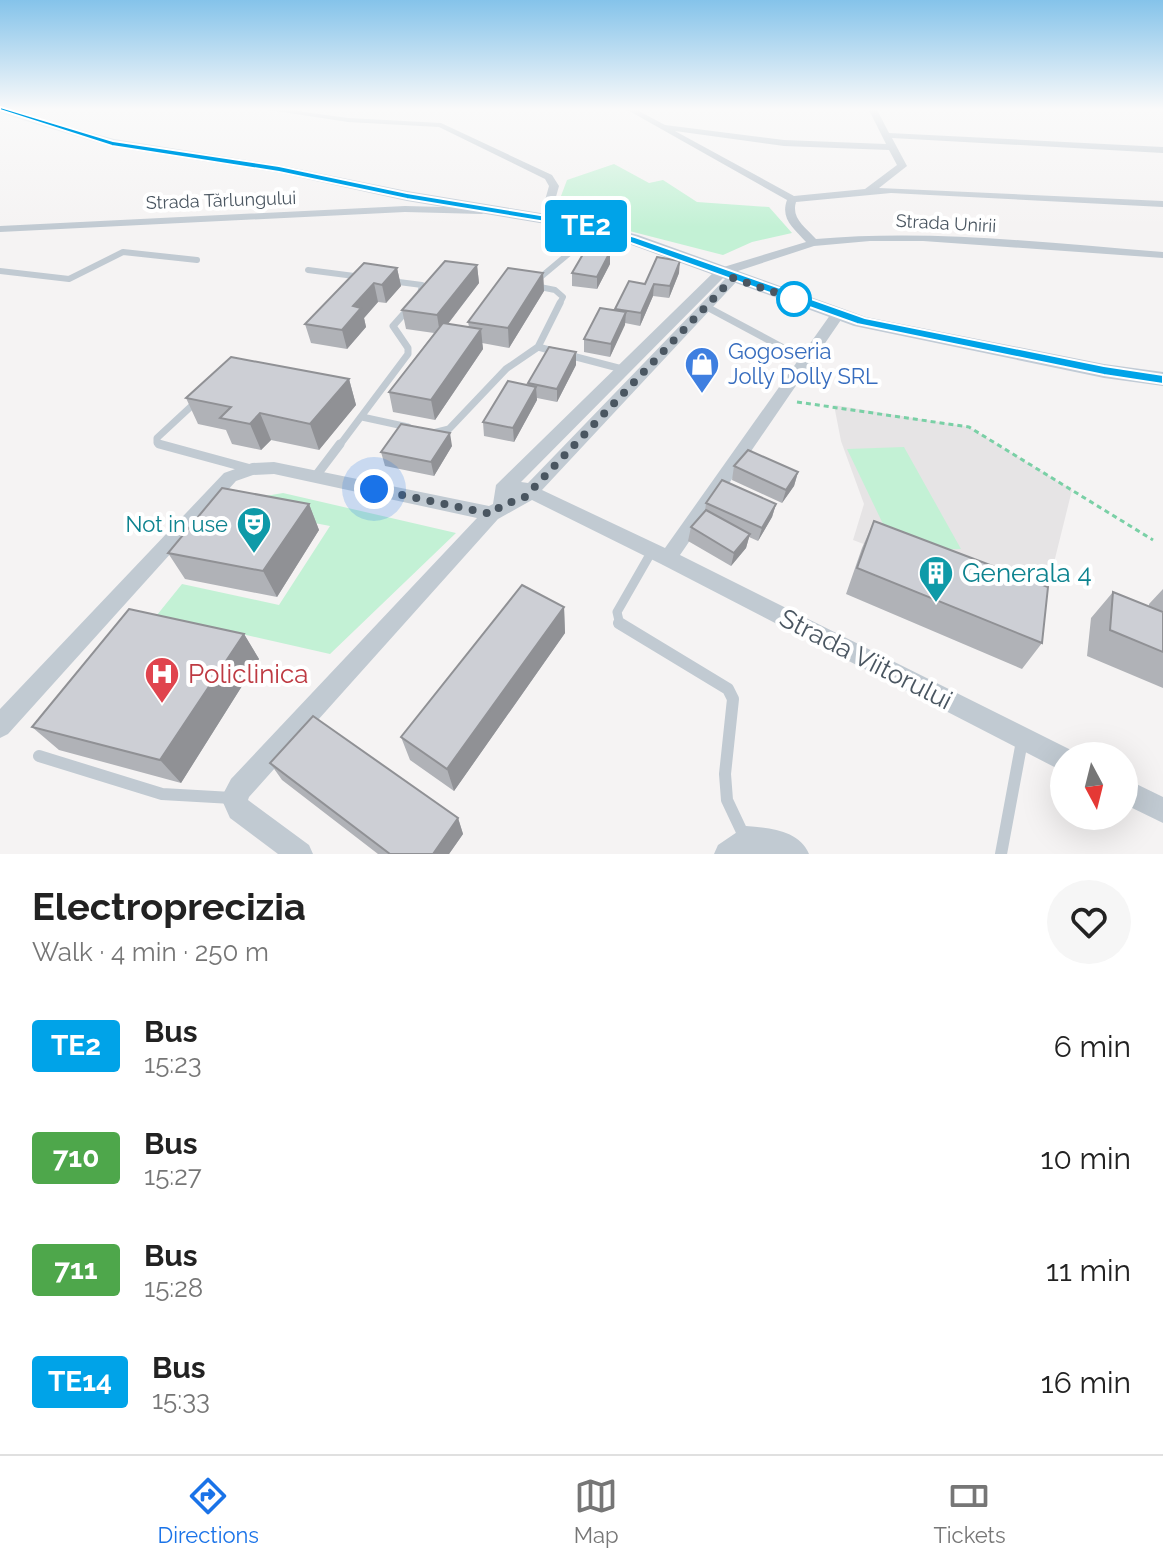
<!DOCTYPE html>
<meta charset="utf-8">
<style>
body{margin:0;font-family:Raleway,sans-serif;background:#f6f6f6;color:#222;height:100vh;display:flex;flex-direction:column;font-size:30px;white-space:nowrap}
*{box-sizing:border-box;margin:0}
p{font-size:26px;color:#767676}
.icon{flex:none;width:44px;height:44px;fill:none;stroke:currentColor;stroke-width:2;stroke-linecap:round;stroke-linejoin:round}
.map{position:relative;height:854px;overflow:hidden}
.panel{display:flex;flex-direction:column;background:#fff;flex:1}
.panel>*{flex:none}
.badge{padding:0 16px;border-radius:6px;font-size:28px;line-height:52px}
.needle{width:52px;rotate:173deg}
.fabs{position:absolute;left:1050px;top:742px;display:grid;gap:16px}
.fabs a{display:grid;place-items:center;width:88px;height:88px;border-radius:50%;background:#fff;box-shadow:0 8px 32px #0002;font-size:40px}
.you{position:absolute;width:40px;height:40px;margin:-20px;border:6px solid #fff;border-radius:50%;background:#1a73e8;box-shadow:0 0 0 12px #1a73e833}
.map>.badge{position:absolute;translate:-50% -50%;box-shadow:0 0 0 4px #fff}
.round{display:grid;place-items:center;flex:none;width:84px;height:84px;border-radius:42px;background:#f6f6f6}
.summary{display:flex;align-items:center;justify-content:space-between;height:136px;padding:0 32px}
h1{font-size:38px;font-weight:700;line-height:60px}
ul{padding:0;list-style:none}
li{display:flex;align-items:center;gap:24px;height:112px;padding:0 32px}
li div{flex:1}
li b{display:block;font-size:30px}
li em{font-style:normal}
li .badge{min-width:88px;font-weight:700;text-align:center}
.menu{display:flex;justify-content:space-around;align-items:center;height:112px;border-top:2px solid #e0e0e0;background:#fff;font-size:22px;color:#767676}
.menu a{display:grid;justify-items:center;gap:4px}
.menu .on{color:#1a73e8}
.map>svg:first-child{display:block}
</style>
<div class="map">
<svg width="1163" height="854" viewBox="0 0 1163 854">
<rect width="100%" height="100%" fill="#f5f3f3"/>
<path fill="#e6e4e5" d="M834,405L969,427L1072,490L1042,611L853,540L864,504L841,441Z"/>
<path fill="#c3f1d5" d="M614,164L649,183L663,180L697,202L769,207L792,233L752,242L723,255L563,214L558,204L567,180Z
M904,447L961,549L896,551L847,449Z
M283,493L456,533L330,654L157,615L182,584L279,605L330,526L242,509L243,500Z"/>
<g fill="none" stroke-linecap="round" stroke-linejoin="round">
<path stroke="#7ad0a6" stroke-width="3" stroke-dasharray="5 4" stroke-linecap="butt" d="M797,402L969,427L1153,540"/>
<path stroke="#c1cad2" stroke-width="6" d="M308,270L362,277
M0,271L69,279L123,252L197,260
M391,281L422,285L420,294
M536,281L585,240
M535,286L555,290L563,297L559,305"/>
<path stroke="#c1cad2" stroke-width="7" d="M705,306L806,360
M538,347L622,369
M362,417L408,427
M433,433L449,429L506,369L538,347L560,303
M167,446L157,443V438L198,400
M339,446L408,354V348L393,326L409,308"/>
<path stroke="#c1cad2" stroke-width="9" d="M159,444L251,469
M315,477L340,444
M620,625L617,612L652,551"/>
<path stroke="#c1cad2" stroke-width="12" d="M619,623L728,689L733,699L725,774L727,800L744,836
M39,756L162,794L232,798
M1001,854L1022,741"/>
<path fill="#c1cad2" fill-rule="evenodd" d="M256,108H275L348,118L441,123L552,175L559,186L550,218L545,221L540,218L549,186L545,179L439,127L348,122Z
M624,108H633L665,125L784,140L886,144L868,108H876L889,133L1163,147V153L892,138L907,166L879,188L1163,201V207L891,193L796,202C791,218 805,227 816,239C932,229 1047,243 1163,252V258L923,241H870L814,246L738,271V280L542,490L665,548L833,311H843L845,314L680,555L1073,751L1075,756H1064V772L661,564L532,500L498,519L249,797L248,800L309,845L313,854H278L230,818L221,798L231,779L477,518L274,474L253,475L236,481L8,734L0,738V709L224,473L252,463L274,462L489,506L493,504L496,485L717,269L806,242C794,228 780,219 787,200ZM675,131L784,146L889,150L897,165L865,189L794,196ZM727,274L728,276L528,483L521,482Z
M405,206L482,208L487,211L482,214L405,212L0,232V226Z
M1124,778L1163,797V823L1124,804Z
M746,826C769,828 799,830 809,854H714L718,845Z"/>
<path fill="#c1cbd6" fill-rule="evenodd" d="M0,108L114,139L279,165L407,191L577,219L638,235L866,317L1104,364L1163,372V386L1104,378L854,326L626,243L576,229L407,201L279,173L112,147L0,113Z"/>
</g>
<path fill="#b0b2b7" d="M610,264L597,289L572,286V273Z
M477,265L479,283L448,324L469,327L468,322L543,273L544,291L509,348L482,343L483,349L435,420L393,412L389,392L434,333L406,329L402,310Z
M397,268L401,286L386,303L378,302L364,318L366,327L347,349L311,343L305,324Z
M679,273L669,298L653,296L640,326L625,323L610,357L584,352V339L615,311V309L645,284Z
M576,365L557,402L537,398V400L514,442L484,436L483,422L528,385V383Z
M349,379L356,405L319,450L271,440L261,450L232,444L226,430L198,424L186,398Z
M452,446L434,476L385,466L381,452Z
M734,466L798,472L794,486L782,503L732,480Z
M706,503L776,504L772,517L758,541L749,537L746,548L731,566L688,541L691,527L705,512Z
M309,504L319,530L277,597L185,579L168,553Z
M874,521L1042,643L1022,669L846,594L862,548Z
M1163,589V688L1087,656L1091,618L1113,592L1149,606V604Z
M564,607L565,633L454,791L410,760L401,737Z
M244,634L259,659L181,783L59,750L32,727Z
M270,763L458,818L463,834L449,854H378L282,780Z"/>
<path fill="#909195" d="M610,252V264L597,289V277Z
M680,261L679,273L669,298L670,286Z
M477,265L479,283L440,334L437,315Z
M397,268L401,286L386,303L382,285Z
M543,273L544,291L509,348L508,328Z
M374,283L378,302L364,318L366,327L347,349L342,330L353,306Z
M654,284L653,296L640,326L641,313Z
M626,312L625,325L610,357L611,344Z
M481,329L483,349L435,420L431,400Z
M576,352V365L557,402V389Z
M349,379L356,405L319,450L310,424Z
M536,387L537,400L514,442L513,428Z
M260,413L271,440L261,450L250,424Z
M450,433L452,446L434,476L431,462Z
M798,472L794,486L782,503L786,490Z
M309,504L319,530L277,597L263,571Z
M776,504L772,517L758,541L762,528Z
M750,534L746,548L731,566L734,553Z
M564,607L565,633L454,791L447,769Z
M244,634L259,659L181,783L160,760Z
M458,818L463,834L449,854H433Z"/>
<path fill="#cdcfd5" stroke="#909195" stroke-width="2" d="M586,249L610,252L597,277L572,273Z
M657,257L680,261L670,286L654,284L641,313L615,309L629,281L645,284Z
M445,261L477,265L437,315L402,310Z
M364,263L397,268L382,285L374,283L353,306L361,308L342,330L305,324Z
M508,268L543,273L508,328L468,322Z
M600,308L626,312L611,344L584,339Z
M443,323L481,329L431,400L389,392Z
M549,347L576,352L557,389L528,383Z
M231,357L349,379L310,424L260,413L250,424L220,418L231,407L186,398Z
M508,381L536,387L513,428L483,422Z
M401,424L450,433L431,462L381,452Z
M748,450L798,472L786,490L734,466Z
M722,480L776,504L762,528L706,503Z
M222,488L309,504L263,571L168,553Z
M706,510L750,534L734,553L691,527Z
M874,521L1048,587L1042,643L857,568Z
M522,585L564,607L447,769L401,737Z
M1113,592L1163,612V652L1110,630Z
M129,609L244,634L160,760L32,727Z
M313,716L458,818L433,854H390L270,763Z"/>
<linearGradient id="sky" x2="0" y2="1"><stop stop-color="#85c3ea"/><stop offset="0.48" stop-color="#fafafa"/><stop offset="1" stop-color="#fafafa" stop-opacity="0"/></linearGradient>
<rect width="1163" height="227" fill="url(#sky)"/>
<path fill="#00a3e8" stroke="#fff" stroke-width="2" d="M0,107L113,141L279,166L407,193L577,221L635,237L865,318L1104,366L1163,375V384L1104,375L857,324L628,242L576,227L407,199L279,172L112,146L0,110Z"/>
<g fill="none" stroke-linecap="round" stroke-linejoin="round">
<path stroke="#4a5661" stroke-width="8" stroke-dasharray="0 14.4" d="M374,489L492,514L502,505L524,498L733,278L794,299"/>
</g>
<defs>
<g id="shop-pin" transform="scale(1.8)"><path d="M0 17L-7.5 6A9.5 9.5 0 1 1 7.5 6Z" fill="#3f7fe0" stroke="#fff"/><path d="M-5-2.5h2.3a2.7 3.5 0 0 1 5.4 0H5L5.5 6h-11ZM-1.5-2.5h3a1.5 2.3 0 0 0-3 0Z" fill="#fff"/></g>
<g id="theatre-pin" transform="scale(1.8)"><path d="M0 17L-7.5 6A9.5 9.5 0 1 1 7.5 6Z" fill="#0f9aa8" stroke="#fff"/><path d="M-5-5.5Q0-4 5-5.5V0Q5 5 0 6Q-5 5-5 0ZM-3.3-2.5H-1v1.5H-3.3ZM1-2.5H3.3v1.5H1ZM-2.8 1Q0 5.5 2.8 1Z" fill="#fff"/></g>
<g id="building-pin" transform="scale(1.8)"><path d="M0 17L-7.5 6A9.5 9.5 0 1 1 7.5 6Z" fill="#0f9aa8" stroke="#fff"/><path d="M-4-6H4V6H1V3H-1V6H-4ZM-2.5-4.3h1.7v1.8h-1.7ZM.8-4.3h1.7v1.8H.8ZM-2.5-1h1.7V.8h-1.7ZM.8-1h1.7V.8H.8Z" fill="#fff"/></g>
<g id="hospital-pin" transform="scale(1.8)"><path d="M0 17L-7.5 6A9.5 9.5 0 1 1 7.5 6Z" fill="#e0444e" stroke="#fff"/><path d="M-5-5h3v3.5h4V-5h3V5h-3V1.5h-4V5h-3Z" fill="#fff"/></g>
</defs>
<g fill-rule="evenodd">
<use href="#shop-pin" x="702" y="364"/>
<use href="#theatre-pin" x="254" y="524"/>
<use href="#building-pin" x="936" y="573"/>
<use href="#hospital-pin" x="162" y="674"/>
</g>
<circle fill="#fff" stroke="#00a3e8" stroke-width="4" cx="794" cy="299" r="16"/>
<g text-anchor="middle" dominant-baseline="central" stroke-width="8" stroke-linejoin="round" paint-order="stroke">
<g font-size="18" fill="#4a5661" stroke="#fff">
<text transform="translate(221 200) rotate(-2)">Strada Tărlungului</text>
<text transform="translate(946 223) rotate(3)">Strada Unirii</text>
</g>
<g font-size="22" fill="#366cbe" stroke="#fff" text-anchor="start">
<text x="728" y="351">Gogoseria<tspan x="728" dy="25">Jolly Dolly SRL</tspan></text>
</g>
<g font-size="22" fill="#0d838f" stroke="#fff" text-anchor="end">
<text x="228" y="524">Not in use</text>
</g>
<g font-size="26" fill="#0d838f" stroke="#fff" text-anchor="start">
<text x="962" y="573">Generala 4</text>
</g>
<g font-size="26" fill="#4a5661" stroke="#fff">
<text transform="translate(866 659) rotate(27)">Strada Viitorului</text>
</g>
<g font-size="26" fill="#be3a42" stroke="#fff" text-anchor="start">
<text x="188" y="674">Policlinica</text>
</g>
</g>
</svg>
<div class="fabs">
<a><svg class="needle" viewBox="-14 -14 28 28"><path d="M0-13l5 13h-10z" fill="#e53935"/><path d="M0 13l5-13h-10z" fill="#767676"/></svg></a>
</div>
<div class="you" style="left:374px;top:489px"></div>
<b class="badge" style="left:586px;top:226px;background:#00a3e8;color:#fff">TE2</b>
</div>
<section class="panel">
<div class="summary"><div><h1>Electroprecizia</h1><p>Walk · 4 min · 250 m</p></div><a class="round"><svg class="icon" aria-label="heart" viewBox="0 0 24 24"><path d="M12 20l-8-8c-3-5 5-10 8-4 3-6 11-1 8 4z"/></svg></a></div>
<ul>
<li><span class="badge" style="background:#00a3e8;color:#fff">TE2</span><div><b>Bus</b><p>15:23</p></div><em>6 min</em></li>
<li><span class="badge" style="background:#4ea74b;color:#fff">710</span><div><b>Bus</b><p>15:27</p></div><em>10 min</em></li>
<li><span class="badge" style="background:#4ea74b;color:#fff">711</span><div><b>Bus</b><p>15:28</p></div><em>11 min</em></li>
<li><span class="badge" style="background:#00a3e8;color:#fff">TE14</span><div><b>Bus</b><p>15:33</p></div><em>16 min</em></li>
</ul>
</section>
<nav class="menu">
<a class="on"><svg class="icon" aria-label="directions" viewBox="0 0 24 24"><path d="M12 3l9 9-9 9-9-9zM9 14v-3h6M13 9l2 2-2 2"/></svg>Directions</a>
<a><svg class="icon" aria-label="map" viewBox="0 0 24 24"><path d="M3 6l6-2 6 2 6-2v14l-6 2-6-2-6 2zM9 4v14M15 6v14"/></svg>Map</a>
<a><svg class="icon" aria-label="tickets" viewBox="0 0 24 24"><path d="M3 7h18v10H3zM15 7v10"/></svg>Tickets</a>
</nav>
